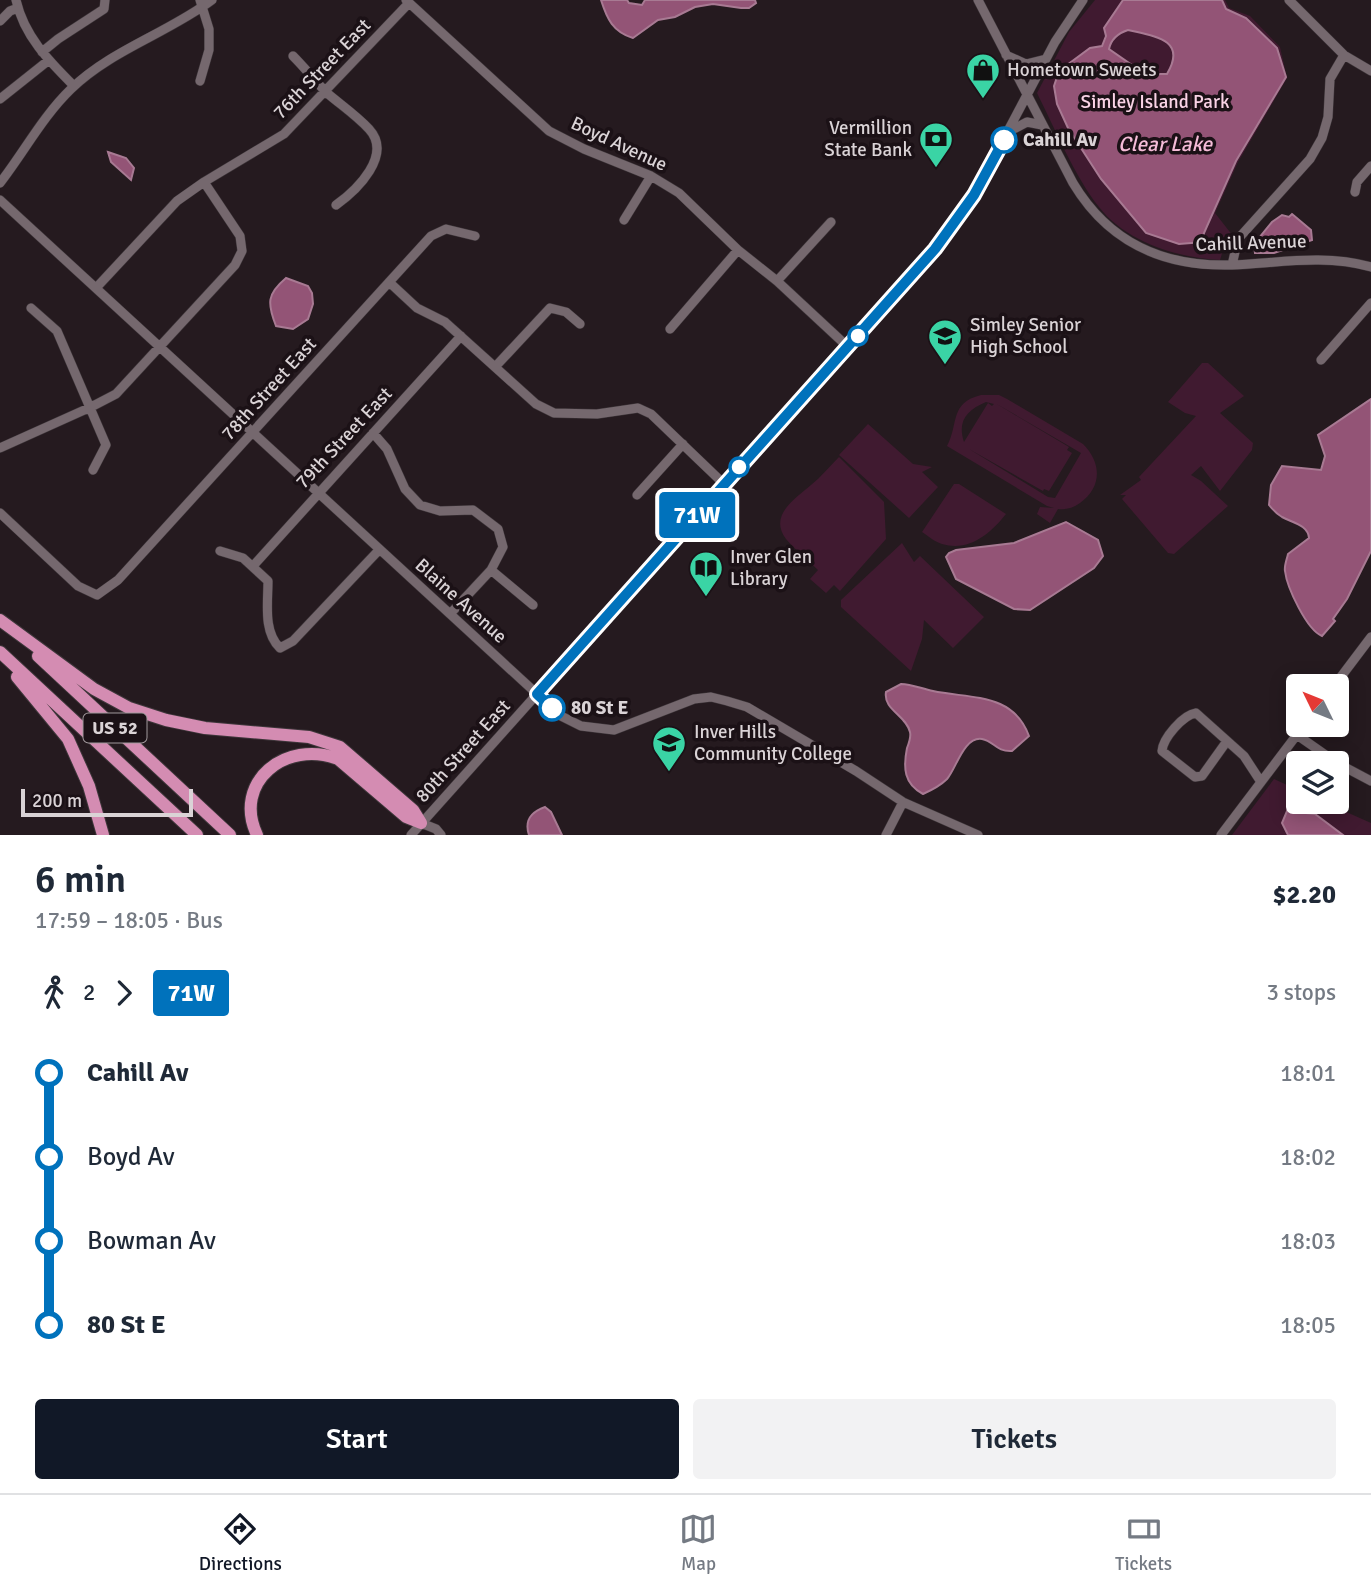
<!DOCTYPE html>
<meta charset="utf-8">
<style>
body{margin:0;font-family:Signika,sans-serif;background:#f2f2f3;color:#1f2937;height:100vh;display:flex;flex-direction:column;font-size:26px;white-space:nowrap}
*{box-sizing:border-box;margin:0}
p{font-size:23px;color:#747a83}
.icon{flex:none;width:38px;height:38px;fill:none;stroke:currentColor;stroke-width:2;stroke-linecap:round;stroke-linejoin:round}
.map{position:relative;height:835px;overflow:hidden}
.drawer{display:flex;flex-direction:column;background:#fff;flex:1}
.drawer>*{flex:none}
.badge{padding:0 14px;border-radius:5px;font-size:24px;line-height:46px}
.needle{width:46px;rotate:313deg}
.tools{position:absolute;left:1286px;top:674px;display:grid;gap:14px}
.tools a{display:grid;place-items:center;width:63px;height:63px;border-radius:7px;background:#fff;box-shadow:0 4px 18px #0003;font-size:35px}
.scale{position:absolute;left:21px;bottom:18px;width:172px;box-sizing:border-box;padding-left:7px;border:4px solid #dad3d6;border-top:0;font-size:19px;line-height:24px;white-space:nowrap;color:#dad3d6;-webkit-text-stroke:5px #1b1116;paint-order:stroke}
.map>.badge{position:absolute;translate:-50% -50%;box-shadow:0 0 0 4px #fff}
.legs{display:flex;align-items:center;gap:10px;height:77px;padding:0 35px;font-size:23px}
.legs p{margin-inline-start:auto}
.head{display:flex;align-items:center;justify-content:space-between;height:119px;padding:0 35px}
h1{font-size:38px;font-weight:600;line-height:52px}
.button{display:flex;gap:14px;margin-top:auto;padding:14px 35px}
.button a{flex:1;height:80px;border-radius:7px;background:#111827;color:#fff;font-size:28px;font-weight:600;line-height:80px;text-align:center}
.button a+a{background:#f2f2f3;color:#1f2937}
ul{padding:0 35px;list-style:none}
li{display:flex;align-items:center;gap:24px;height:84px;font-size:26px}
li i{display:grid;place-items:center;width:10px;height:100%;margin:0 9px;background:currentColor}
li i::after{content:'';width:18px;height:18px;margin:-9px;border:5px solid;border-radius:50%;background:#fff}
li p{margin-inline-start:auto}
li:first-child i{background:linear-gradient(#0000 50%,currentColor 0)}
li:last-child i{background:linear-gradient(currentColor 50%,#0000 0)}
.dock{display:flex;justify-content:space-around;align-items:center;height:98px;border-top:2px solid #e0e1e3;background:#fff;font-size:19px;color:#747a83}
.dock a{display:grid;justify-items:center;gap:4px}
.dock .current{color:#111827}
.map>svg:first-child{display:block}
</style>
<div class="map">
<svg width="1371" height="835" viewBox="0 0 1371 835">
<rect width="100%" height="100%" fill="#251a1f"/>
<path fill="#401a30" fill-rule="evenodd" d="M1095,0H1225L1229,8L1250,16L1280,47L1287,78L1238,162L1215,213L1233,236L1224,247L1220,260C1178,258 1126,242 1099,207C1075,177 1055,129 1037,93L1069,32Z
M1202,363H1208L1244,396L1220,413L1253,443L1252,450L1220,491L1201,466L1191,475L1201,481L1228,506L1174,554L1168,553L1122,499L1126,495H1120L1141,480L1139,477L1196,416L1185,413L1168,402Z
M981,395H999L1007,399L1083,444C1102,463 1102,487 1080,503C1073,508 1066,510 1058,509L1050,523L1037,514L1040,507L1054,508L1047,506L947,446C959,424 949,403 981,395ZM986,402L994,404L992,406L988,403L964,442C957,421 967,410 986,402ZM995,403L1081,453L1055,498L1048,497L969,449L1043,491L1044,489L1049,491L1072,453L1067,450L1069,447Z
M868,424L913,464L932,467L922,472L938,487L909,518L839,455Z
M839,457L884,502L886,539L840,591L834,585L826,593L810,579L818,570C808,560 795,550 786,539C768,515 796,498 811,485C821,477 829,467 839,457Z
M954,484H959L1006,514C990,534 969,552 942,544C935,542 928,536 922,532Z
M902,543L914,562L920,556L984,617L953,648L924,620L922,639L911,671L841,607V600Z
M1274,779L1298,790V802H1324L1371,823V835H1232Z"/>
<path fill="#935476" stroke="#a87a93" stroke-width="2" fill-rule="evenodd" d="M601,0H627L629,3L642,5L645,0H755L756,3L749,8H741L713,4L695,7L675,17L658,20L633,38C613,32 607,19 601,0Z
M1123,0H1222L1226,9L1246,18L1277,48L1286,77L1236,161L1204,233L1203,242L1179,244L1146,233L1101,179L1068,128L1057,104L1054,86L1058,74L1067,65L1090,48L1102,46L1106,36L1104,28ZM1128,30C1153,36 1188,39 1167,74H1145L1109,49C1111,39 1119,33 1128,30Z
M108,152L126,158L134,168L131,180L111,162Z
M1292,214L1311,230L1312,240L1274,253H1255L1254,244L1272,222L1282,215L1289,217Z
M286,278L308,286L312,293L313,304L308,319L293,329L276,326C267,303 267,294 286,278Z
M1371,399V551L1347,599L1333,619L1335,621L1322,636C1307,630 1287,588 1285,571C1284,566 1287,559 1288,554L1309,538C1308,525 1293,523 1282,517C1277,514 1273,510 1269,505L1271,485L1282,466L1321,470L1325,456L1318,435Z
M1066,522L1098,540L1103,556L1094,568L1030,610L1014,609L956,579L946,557L949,553L956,550L1014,543Z
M901,684C912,684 922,689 933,691C970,699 1013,692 1029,736L1012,751C996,752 994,741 982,739C964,736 956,769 947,779C940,786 932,790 923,794C904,784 903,768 907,748C909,743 911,736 910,732C906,715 883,710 886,692Z
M545,807L551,812L562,835H529C524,820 531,812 545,807Z
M1287,811L1315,814L1343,835H1288L1282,823Z"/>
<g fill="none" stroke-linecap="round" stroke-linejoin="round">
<g stroke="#3e363a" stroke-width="10">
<path id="minor" d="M16,0C24,36 49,61 74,86
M200,0L209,29V50L200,81
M406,0L549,131L584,149L651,176L679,193L738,250L777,281L848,347
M978,0L1073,183C1109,243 1163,267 1232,265C1279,263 1324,254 1371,267
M1289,0L1344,55L1371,71
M0,21L10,11L18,8
M42,52L58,39L104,9L105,0
M1006,55L1026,64L1046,59
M293,56C305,68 315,81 327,93C341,105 356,115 369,129C393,155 357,190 336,205
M0,99L49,60
M1010,131L1027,122L1042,125
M0,183C24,152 43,116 71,89C111,50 168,33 212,0
M1355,192L1357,182L1371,166
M0,200L561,716L581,726L614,730L694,699L711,697L727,701L747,707L856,771L903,802L978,835
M624,220L651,176
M1232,265L1238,239L1310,159L1322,138L1328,117L1330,79L1344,55
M777,281L831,222
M389,282L417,308L445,322L536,404L554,413L597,414L638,408L651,414L724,484
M96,288L177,201L204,182L284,134L409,3
M31,308L57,331L106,445L93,470
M670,329L738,250
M1321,360L1371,303
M495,367L550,308L566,312L580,324
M373,433L387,449L405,489L420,505L440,511L473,510L498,529L503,547L491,570L450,614
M0,448L91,407L116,394L235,265L242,251L240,236L204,182
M637,495L683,444
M0,513L78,586L97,595L118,580L431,236L446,229L475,236
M220,551L243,558L268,581C268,603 263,632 280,648L293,641L379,550
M253,566L461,336
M491,570L533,605
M1334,686L1371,637
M1297,735L1337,763
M1227,741L1202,776L1195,777L1162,751C1163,738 1183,715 1196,713L1244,756L1261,782
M1337,763L1371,781
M421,823L436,829L441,835
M411,835L935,249L974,195L1055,42L1083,0
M886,835L903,802
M1221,835L1305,724"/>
</g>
<g stroke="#3e363a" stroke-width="14">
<path id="highway" d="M0,620L94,689L129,708L166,720L205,728L309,737L340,747L413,810L421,823
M0,652L197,835
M38,656L230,835
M17,677L68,739L89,786L103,835
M257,835C232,782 286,739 338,759L406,817L421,823"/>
</g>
<use href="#minor" stroke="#75686e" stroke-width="9"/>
<use href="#highway" stroke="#d48cb2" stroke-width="12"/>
</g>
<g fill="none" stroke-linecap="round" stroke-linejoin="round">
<g stroke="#fff" stroke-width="16">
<path id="line-1" d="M552,708L537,694L935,249L974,195L1004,140"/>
</g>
<use href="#line-1" stroke="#0072bc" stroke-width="10"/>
</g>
<defs>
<g id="shop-pin" transform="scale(1.75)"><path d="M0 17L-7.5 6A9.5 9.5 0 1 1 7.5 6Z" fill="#3ad4a5" stroke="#1b1116"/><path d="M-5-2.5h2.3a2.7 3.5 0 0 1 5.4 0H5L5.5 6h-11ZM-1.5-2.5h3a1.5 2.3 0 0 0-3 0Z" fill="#111"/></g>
<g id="bank-pin" transform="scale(1.75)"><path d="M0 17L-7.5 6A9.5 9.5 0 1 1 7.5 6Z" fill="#3ad4a5" stroke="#1b1116"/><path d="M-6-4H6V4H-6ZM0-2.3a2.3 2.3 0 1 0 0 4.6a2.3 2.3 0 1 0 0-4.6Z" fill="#111"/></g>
<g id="school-pin" transform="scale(1.75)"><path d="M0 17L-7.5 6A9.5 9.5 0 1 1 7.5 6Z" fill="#3ad4a5" stroke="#1b1116"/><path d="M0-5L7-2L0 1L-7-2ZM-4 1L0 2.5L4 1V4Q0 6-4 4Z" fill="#111"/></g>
<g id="library-pin" transform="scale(1.75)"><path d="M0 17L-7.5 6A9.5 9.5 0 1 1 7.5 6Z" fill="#3ad4a5" stroke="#1b1116"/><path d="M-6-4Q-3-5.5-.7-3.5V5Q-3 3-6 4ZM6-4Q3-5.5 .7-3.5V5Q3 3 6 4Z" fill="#111"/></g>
<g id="university-pin" transform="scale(1.75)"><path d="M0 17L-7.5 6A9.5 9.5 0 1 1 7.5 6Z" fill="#3ad4a5" stroke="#1b1116"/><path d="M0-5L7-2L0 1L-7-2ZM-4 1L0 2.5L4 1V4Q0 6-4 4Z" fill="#111"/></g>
</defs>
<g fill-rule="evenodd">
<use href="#shop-pin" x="983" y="70"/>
<use href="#bank-pin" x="936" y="139"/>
<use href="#school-pin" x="945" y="336"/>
<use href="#library-pin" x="706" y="568"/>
<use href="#university-pin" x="669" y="743"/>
</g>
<g fill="#fff" stroke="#0072bc" stroke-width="3.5">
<circle cx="1004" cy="140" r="12"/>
<circle cx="858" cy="336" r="9"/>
<circle cx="739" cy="467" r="9"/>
<circle cx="552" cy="708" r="12"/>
</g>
<g text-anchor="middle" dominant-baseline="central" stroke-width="7" stroke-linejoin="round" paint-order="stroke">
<rect fill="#1b1116" stroke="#a1999c" stroke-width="2" x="83.5" y="713.5" width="63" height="29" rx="5"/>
<g font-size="18" font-weight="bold" fill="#dad3d6">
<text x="115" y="728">US 52</text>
</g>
<g font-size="19" fill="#dad3d6" stroke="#1b1116">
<text transform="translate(322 69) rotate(-46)">76th Street East</text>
<text transform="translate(619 144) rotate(25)">Boyd Avenue</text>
<text transform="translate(1251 243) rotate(-2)">Cahill Avenue</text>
<text transform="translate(269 389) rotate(-48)">78th Street East</text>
<text transform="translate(344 438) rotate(-47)">79th Street East</text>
<text transform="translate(461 601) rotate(42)">Blaine Avenue</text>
<text transform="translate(463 751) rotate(-48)">80th Street East</text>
</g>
<g font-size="19" fill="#dad3d6" stroke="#1b1116" text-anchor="start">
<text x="1007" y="70">Hometown Sweets</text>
<text x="912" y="128" text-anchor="end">Vermillion<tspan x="912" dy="22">State Bank</tspan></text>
<text x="970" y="325">Simley Senior<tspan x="970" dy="22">High School</tspan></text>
<text x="730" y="557">Inver Glen<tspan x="730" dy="22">Library</tspan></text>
<text x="694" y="732">Inver Hills<tspan x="694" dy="22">Community College</tspan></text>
</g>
<g font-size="19" fill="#fad3e6" stroke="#1b1116">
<text x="1155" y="102">Simley Island Park</text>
</g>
<g font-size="19" font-weight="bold" fill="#dad3d6" stroke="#1b1116" text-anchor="start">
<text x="1023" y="140">Cahill Av</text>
<text x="571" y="708">80 St E</text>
</g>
<g font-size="21" font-style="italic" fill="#f5bcd8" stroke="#1b1116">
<text x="1165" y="144">Clear Lake</text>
</g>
</g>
</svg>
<div class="tools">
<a><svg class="needle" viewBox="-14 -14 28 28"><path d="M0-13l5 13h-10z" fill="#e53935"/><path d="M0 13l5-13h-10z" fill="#747a83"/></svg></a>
<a><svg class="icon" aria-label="layers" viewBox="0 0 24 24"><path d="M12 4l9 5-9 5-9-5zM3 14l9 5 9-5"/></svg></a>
</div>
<div class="scale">200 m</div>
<b class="badge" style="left:697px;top:515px;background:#0072bc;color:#fff">71W</b>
</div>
<section class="drawer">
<div class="head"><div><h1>6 min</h1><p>17:59 – 18:05 · Bus</p></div><b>$2.20</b></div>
<div class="legs"><svg class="icon" aria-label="walk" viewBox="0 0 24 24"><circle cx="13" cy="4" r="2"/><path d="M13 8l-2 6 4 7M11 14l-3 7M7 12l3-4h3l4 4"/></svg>2<svg class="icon" aria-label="forward" viewBox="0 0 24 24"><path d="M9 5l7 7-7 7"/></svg><b class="badge" style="background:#0072bc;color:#fff">71W</b><p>3 stops</p></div>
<ul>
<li><i style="color:#0072bc"></i><b>Cahill Av</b><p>18:01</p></li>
<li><i style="color:#0072bc"></i><span>Boyd Av</span><p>18:02</p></li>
<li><i style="color:#0072bc"></i><span>Bowman Av</span><p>18:03</p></li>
<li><i style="color:#0072bc"></i><b>80 St E</b><p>18:05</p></li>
</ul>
<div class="button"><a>Start</a><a>Tickets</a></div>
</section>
<nav class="dock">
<a class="current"><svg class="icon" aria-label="directions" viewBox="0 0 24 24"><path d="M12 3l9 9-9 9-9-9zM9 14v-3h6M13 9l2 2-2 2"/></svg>Directions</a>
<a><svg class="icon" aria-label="map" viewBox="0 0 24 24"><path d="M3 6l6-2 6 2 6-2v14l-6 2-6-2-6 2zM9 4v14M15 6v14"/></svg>Map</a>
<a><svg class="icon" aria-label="tickets" viewBox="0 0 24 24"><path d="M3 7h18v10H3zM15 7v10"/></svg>Tickets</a>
</nav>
